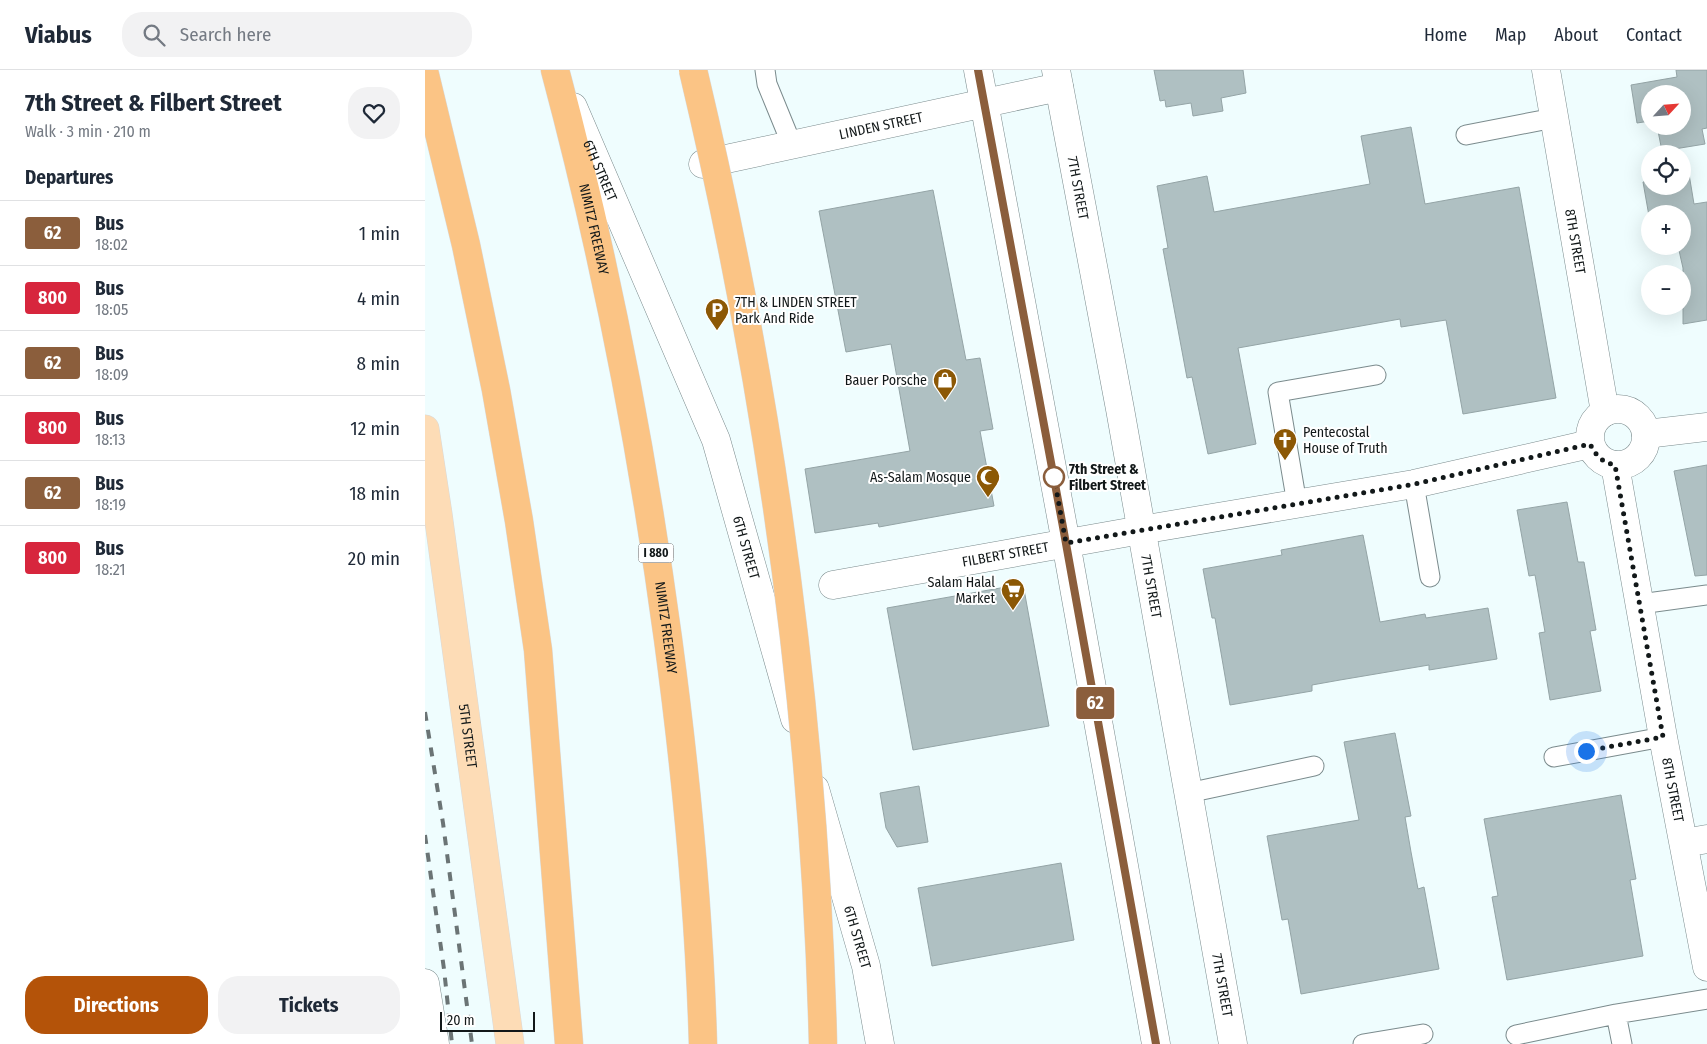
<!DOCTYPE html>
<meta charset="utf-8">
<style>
body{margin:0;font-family:"Fira Sans Condensed",sans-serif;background:#f2f2f3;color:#1f2937;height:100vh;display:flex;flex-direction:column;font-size:19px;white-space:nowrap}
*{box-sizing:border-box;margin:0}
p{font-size:16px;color:#747a83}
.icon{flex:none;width:28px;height:28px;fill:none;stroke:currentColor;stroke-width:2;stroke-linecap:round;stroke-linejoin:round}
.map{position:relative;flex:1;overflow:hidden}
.sheet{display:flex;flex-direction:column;background:#fff;width:425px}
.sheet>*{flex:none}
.badge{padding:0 10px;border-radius:4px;font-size:18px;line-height:32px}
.needle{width:32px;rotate:64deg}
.buttons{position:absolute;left:1216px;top:15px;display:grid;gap:10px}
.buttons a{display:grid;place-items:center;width:50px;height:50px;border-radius:50%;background:#fff;box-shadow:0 5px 20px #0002;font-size:25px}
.scale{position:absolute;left:15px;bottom:12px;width:95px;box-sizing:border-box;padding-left:5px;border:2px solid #121819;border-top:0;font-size:14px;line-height:18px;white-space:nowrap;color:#121819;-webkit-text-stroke:4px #fff;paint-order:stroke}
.you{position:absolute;width:25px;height:25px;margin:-12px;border:4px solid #fff;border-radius:50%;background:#1a73e8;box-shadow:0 0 0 8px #1a73e833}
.map>.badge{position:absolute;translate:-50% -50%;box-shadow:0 0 0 2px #fff}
h2{padding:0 25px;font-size:19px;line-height:45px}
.round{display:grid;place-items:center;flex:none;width:52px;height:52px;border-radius:20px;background:#f2f2f3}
.overview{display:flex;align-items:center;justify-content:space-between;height:85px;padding:0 25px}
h1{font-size:24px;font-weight:700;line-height:38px}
.button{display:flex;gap:10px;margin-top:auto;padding:10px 25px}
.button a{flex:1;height:58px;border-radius:20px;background:#b45309;color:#fff;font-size:20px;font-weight:700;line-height:58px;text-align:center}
.button a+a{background:#f2f2f3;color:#1f2937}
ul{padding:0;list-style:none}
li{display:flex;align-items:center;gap:15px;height:65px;padding:0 25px;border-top:1px solid #e0e1e3}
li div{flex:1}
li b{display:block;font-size:19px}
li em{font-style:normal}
li .badge{min-width:55px;font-weight:700;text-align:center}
header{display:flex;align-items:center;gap:30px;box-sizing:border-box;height:70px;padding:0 25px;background:#fff;border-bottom:1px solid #e0e1e3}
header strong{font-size:24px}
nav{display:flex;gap:28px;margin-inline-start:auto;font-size:18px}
.search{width:350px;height:45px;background:#f2f2f3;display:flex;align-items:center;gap:12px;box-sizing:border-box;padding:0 18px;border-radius:20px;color:#747a83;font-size:19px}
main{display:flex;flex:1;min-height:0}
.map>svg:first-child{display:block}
</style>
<header>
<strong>Viabus</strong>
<div class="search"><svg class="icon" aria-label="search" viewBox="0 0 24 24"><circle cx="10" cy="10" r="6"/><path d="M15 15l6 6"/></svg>Search here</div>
<nav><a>Home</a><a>Map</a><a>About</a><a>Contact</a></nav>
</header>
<main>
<section class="sheet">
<div class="overview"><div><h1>7th Street &amp; Filbert Street</h1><p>Walk · 3 min · 210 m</p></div><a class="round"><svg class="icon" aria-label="heart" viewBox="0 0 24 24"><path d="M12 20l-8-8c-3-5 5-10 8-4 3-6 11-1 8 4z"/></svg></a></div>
<h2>Departures</h2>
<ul>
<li><span class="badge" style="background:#8b5e3c;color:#fff">62</span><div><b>Bus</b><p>18:02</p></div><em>1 min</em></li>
<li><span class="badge" style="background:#d7263d;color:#fff">800</span><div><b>Bus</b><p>18:05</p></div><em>4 min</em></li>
<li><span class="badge" style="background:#8b5e3c;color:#fff">62</span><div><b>Bus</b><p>18:09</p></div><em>8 min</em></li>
<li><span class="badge" style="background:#d7263d;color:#fff">800</span><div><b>Bus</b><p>18:13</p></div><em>12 min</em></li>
<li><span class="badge" style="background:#8b5e3c;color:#fff">62</span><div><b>Bus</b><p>18:19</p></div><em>18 min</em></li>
<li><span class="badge" style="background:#d7263d;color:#fff">800</span><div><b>Bus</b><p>18:21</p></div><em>20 min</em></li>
</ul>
<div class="button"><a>Directions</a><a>Tickets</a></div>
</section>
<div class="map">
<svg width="1282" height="974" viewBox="0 0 1282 974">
<rect width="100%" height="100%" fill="#effdfe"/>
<path fill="#afc0c2" stroke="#94a4a6" d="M729,0H818L821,23L796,28L798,41L768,46L766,33L741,37L740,30L735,31Z
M1251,0H1282V58L1277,59L1280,74L1237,81L1232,56H1258V24H1225V51L1212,53L1206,15L1252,7Z
M986,57L1000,134L1094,117L1131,328L1038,344L1021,250L976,257L975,249L813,278L831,374L783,384L767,307L762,308L738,179L743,178L732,116L782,106L789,142L945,114L936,66Z
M1264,104L1269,134L1282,132V250L1258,254V198L1253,176H1258V144H1247V142L1225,144L1224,146L1218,112L1225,111V116H1258V105Z
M508,120L541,290L555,288L568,359L555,361L569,436L454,457L453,453L390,463L380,399L485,381L466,274L421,282L394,141Z
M1282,395V505L1270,506L1249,401Z
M1142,432L1153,492H1159L1171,560L1165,561L1176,621L1125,630L1114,563L1120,562L1110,505L1104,506L1092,440Z
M938,465L955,552L1000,544L1001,548L1063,538L1072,589L1004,600V595L915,610L887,615V621L805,635L790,548H787L778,499L857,485L856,480Z
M598,514L624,656L488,680L462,538Z
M970,663L986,746L980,747L986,782L993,819L999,817L1014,899L876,924L863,849L857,850L842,766L934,750L919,672Z
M494,716L503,772L472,777L461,758L455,723Z
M1196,725L1211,809L1205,810L1218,886L1082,910L1067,827L1073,826L1059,749Z
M636,793L649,870L507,896L493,818Z"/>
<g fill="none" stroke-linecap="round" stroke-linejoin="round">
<g stroke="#7b8b8d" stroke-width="21">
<path id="lane" d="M340,0L342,14L367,75
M1041,65L1129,48
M989,414L1005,507
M872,434L853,322L951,305
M1215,534L1282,525
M1129,687L1238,667
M763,723L889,696
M1091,965L1191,944
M938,974L998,964
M1197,974L1191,944L1282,929"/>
</g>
<g stroke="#7b8b8d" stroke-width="29">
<g id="street">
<path id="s1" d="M1121,0L1180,342"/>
<path id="s2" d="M278,94L634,17"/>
<circle cx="1193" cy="367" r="28"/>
<path d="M1221,364L1282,357"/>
<path id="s3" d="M1190,395L1238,667L1282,897"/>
<path id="s4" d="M408,515L716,460L989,414L1165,374"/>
<path d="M1259,773L1282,769"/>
<path d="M0,913L10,974"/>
</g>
</g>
<g stroke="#7b8b8d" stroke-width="29">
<g id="secondary">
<path d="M553,0L641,473L731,974"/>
<path id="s5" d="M631,0L695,339L808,974"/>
<path id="s6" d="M148,37L291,370L370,649"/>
<path id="s7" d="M390,719L441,896L455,974"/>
</g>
</g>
<g stroke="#d9dada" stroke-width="29">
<g id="primary">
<path id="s8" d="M0,359L13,444L85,974"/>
</g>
</g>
<g stroke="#d9dada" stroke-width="29">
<g id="highway">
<path id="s9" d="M130,0C180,187 217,377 243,569C261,703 274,839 278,974"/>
<path d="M0,5L41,175L71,320L94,451L113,580L144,974"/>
</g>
</g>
<use href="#lane" stroke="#fff" stroke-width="19"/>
<use href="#street" stroke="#fff" stroke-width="28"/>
<use href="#secondary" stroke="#fff" stroke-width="28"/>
<use href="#primary" stroke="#fddcb6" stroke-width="28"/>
<use href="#highway" stroke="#fbc485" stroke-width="28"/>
<path stroke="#6b7475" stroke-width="4" stroke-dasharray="9 9" stroke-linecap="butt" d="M0,642L18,753L47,974
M0,765L19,899L27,974"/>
<g stroke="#d9dada" stroke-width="29" stroke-linecap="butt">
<path id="highway-bridge" d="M268,0C344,319 390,646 398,974"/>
</g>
<use href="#highway-bridge" stroke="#fbc485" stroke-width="28"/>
</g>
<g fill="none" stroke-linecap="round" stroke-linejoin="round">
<g stroke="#fff" stroke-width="11">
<path id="line" d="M553,0L638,457L731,974"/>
</g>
<use href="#line" stroke="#8b5e3c" stroke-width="8"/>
<path stroke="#121819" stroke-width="5" stroke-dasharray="0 9" d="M629,407L641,473L990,414L1165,374C1171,386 1177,392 1190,395L1238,667L1161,681"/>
</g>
<defs>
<g id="parking-pin" transform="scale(1.25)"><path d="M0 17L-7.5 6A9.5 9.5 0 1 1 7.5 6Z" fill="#8c5805" stroke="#fff"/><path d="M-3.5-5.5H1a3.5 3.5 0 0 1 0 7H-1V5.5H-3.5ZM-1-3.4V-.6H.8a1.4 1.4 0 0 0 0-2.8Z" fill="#fff"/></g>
<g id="shop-pin" transform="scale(1.25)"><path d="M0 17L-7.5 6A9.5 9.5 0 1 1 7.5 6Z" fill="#8c5805" stroke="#fff"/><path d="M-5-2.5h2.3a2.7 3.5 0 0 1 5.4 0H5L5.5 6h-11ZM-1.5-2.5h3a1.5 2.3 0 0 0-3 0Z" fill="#fff"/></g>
<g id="church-pin" transform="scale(1.25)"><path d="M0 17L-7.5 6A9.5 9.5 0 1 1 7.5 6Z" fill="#8c5805" stroke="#fff"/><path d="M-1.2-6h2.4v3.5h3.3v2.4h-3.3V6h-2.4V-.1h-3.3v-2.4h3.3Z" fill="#fff"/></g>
<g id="mosque-pin" transform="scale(1.25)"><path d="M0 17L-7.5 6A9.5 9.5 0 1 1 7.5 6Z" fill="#8c5805" stroke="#fff"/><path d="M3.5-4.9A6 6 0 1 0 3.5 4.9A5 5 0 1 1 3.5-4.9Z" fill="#fff"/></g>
<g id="supermarket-pin" transform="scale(1.25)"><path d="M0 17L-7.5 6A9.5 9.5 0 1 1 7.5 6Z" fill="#8c5805" stroke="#fff"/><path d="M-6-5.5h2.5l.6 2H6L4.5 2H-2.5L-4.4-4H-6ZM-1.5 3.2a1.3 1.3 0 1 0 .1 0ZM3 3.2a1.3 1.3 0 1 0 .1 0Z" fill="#fff"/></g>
</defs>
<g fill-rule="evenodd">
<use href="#parking-pin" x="292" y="240"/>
<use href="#shop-pin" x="520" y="310"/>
<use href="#church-pin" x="860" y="370"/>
<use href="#mosque-pin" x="563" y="407"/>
<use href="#supermarket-pin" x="588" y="520"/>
</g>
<circle fill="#fff" stroke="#8b5e3c" stroke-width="2.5" cx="629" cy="407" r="10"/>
<g text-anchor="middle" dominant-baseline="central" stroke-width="4" stroke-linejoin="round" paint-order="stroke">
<rect fill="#fff" stroke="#595d5e" stroke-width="1" x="213.5" y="473.5" width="35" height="19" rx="4"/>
<g font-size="12" font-weight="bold" fill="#121819">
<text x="231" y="483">I 880</text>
</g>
<g font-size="14" fill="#121819" stroke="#fff">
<text stroke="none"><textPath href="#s2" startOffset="182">LINDEN STREET</textPath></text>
<text stroke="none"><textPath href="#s6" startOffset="69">6TH STREET</textPath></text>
<text stroke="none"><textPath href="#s5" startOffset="120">7TH STREET</textPath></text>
<text stroke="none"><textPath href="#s9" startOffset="164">NIMITZ FREEWAY</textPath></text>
<text stroke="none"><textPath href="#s1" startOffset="174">8TH STREET</textPath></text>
<text stroke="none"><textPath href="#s6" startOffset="474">6TH STREET</textPath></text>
<text stroke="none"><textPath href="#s4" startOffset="175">FILBERT STREET</textPath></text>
<text stroke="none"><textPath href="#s5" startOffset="525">7TH STREET</textPath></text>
<text stroke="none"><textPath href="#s9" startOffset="569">NIMITZ FREEWAY</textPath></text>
<text stroke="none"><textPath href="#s8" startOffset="310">5TH STREET</textPath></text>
<text stroke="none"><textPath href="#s3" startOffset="330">8TH STREET</textPath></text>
<text stroke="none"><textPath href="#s7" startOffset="154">6TH STREET</textPath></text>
<text stroke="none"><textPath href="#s5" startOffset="930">7TH STREET</textPath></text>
</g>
<g font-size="14" fill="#121819" stroke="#fff" text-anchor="end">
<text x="310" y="232" text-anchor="start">7TH &amp; LINDEN STREET<tspan x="310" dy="16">Park And Ride</tspan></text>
<text x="502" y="310">Bauer Porsche</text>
<text x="878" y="362" text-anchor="start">Pentecostal<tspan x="878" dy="16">House of Truth</tspan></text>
<text x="546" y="407">As-Salam Mosque</text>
<text x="570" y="512">Salam Halal<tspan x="570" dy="16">Market</tspan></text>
</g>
<g font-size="14" font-weight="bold" fill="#121819" stroke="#fff" text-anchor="start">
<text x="644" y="399">7th Street &amp;<tspan x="644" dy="16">Filbert Street</tspan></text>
</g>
</g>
</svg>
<div class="buttons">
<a><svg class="needle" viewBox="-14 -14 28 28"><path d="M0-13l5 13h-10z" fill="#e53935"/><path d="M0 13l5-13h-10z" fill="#747a83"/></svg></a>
<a><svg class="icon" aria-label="locate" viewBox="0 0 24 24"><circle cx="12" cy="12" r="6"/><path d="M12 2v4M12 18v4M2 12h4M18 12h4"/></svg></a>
<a>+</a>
<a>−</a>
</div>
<div class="scale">20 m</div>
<div class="you" style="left:1161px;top:681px"></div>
<b class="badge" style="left:670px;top:633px;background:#8b5e3c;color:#fff">62</b>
</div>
</main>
